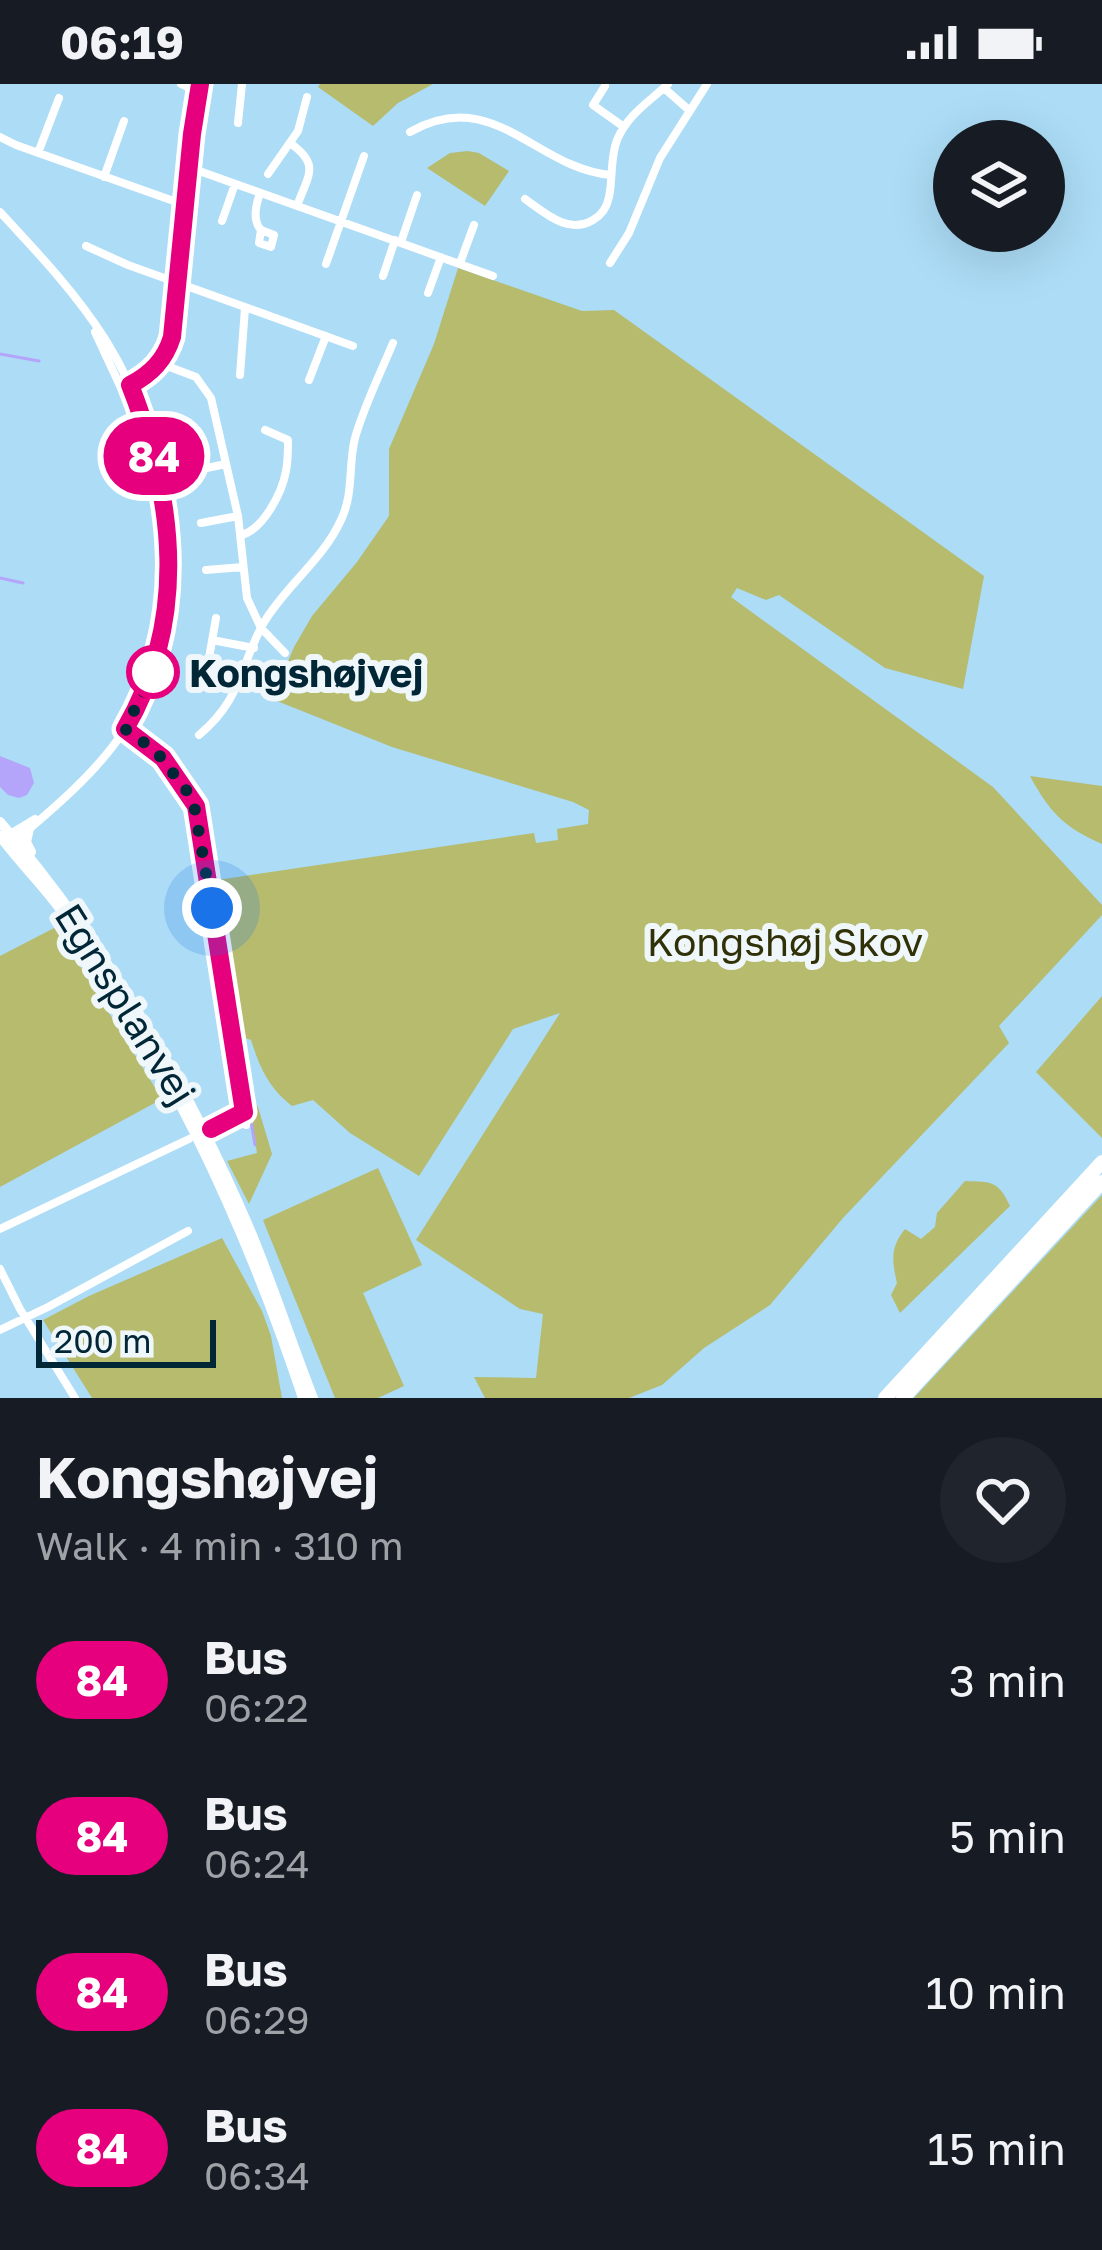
<!DOCTYPE html>
<meta charset="utf-8">
<style>
body{margin:0;font-family:"Golos Text",sans-serif;background:#20242c;color:#f1f3f6;height:100vh;display:flex;flex-direction:column;font-size:45px;white-space:nowrap}
*{box-sizing:border-box;margin:0}
p{font-size:39px;color:#9ea1a6}
.icon{flex:none;width:66px;height:66px;fill:none;stroke:currentColor;stroke-width:2;stroke-linecap:round;stroke-linejoin:round}
.map{position:relative;height:1314px;overflow:hidden}
.panel{display:flex;flex-direction:column;background:#171b24;flex:1}
.panel>*{flex:none}
.badge{padding:0 24px;border-radius:39px;font-size:42px;line-height:78px}
.controls{position:absolute;left:933px;top:36px;display:grid;gap:24px}
.controls a{display:grid;place-items:center;width:132px;height:132px;border-radius:50%;background:#171b24;box-shadow:0 12px 48px #0002;font-size:60px}
.scale{position:absolute;left:36px;bottom:30px;width:180px;box-sizing:border-box;padding-left:12px;border:6px solid #012737;border-top:0;font-size:33px;line-height:42px;white-space:nowrap;color:#012737;-webkit-text-stroke:9px #eff7fb;paint-order:stroke}
.you{position:absolute;width:60px;height:60px;margin:-30px;border:9px solid #fff;border-radius:50%;background:#1a73e8;box-shadow:0 0 0 18px #1a73e833}
.map>.badge{position:absolute;translate:-50% -50%;box-shadow:0 0 0 6px #fff}
.round{display:grid;place-items:center;flex:none;width:126px;height:126px;border-radius:63px;background:#20242c}
.summary{display:flex;align-items:center;justify-content:space-between;height:204px;padding:0 36px}
h1{font-size:57px;font-weight:700;line-height:90px}
ul{padding:0;list-style:none}
li{display:flex;align-items:center;gap:36px;height:156px;padding:0 36px}
li div{flex:1}
li b{display:block;font-size:45px}
li em{font-style:normal}
li .badge{min-width:132px;font-weight:700;text-align:center}
.status{display:flex;justify-content:space-between;align-items:center;height:84px;padding:0 60px;background:#171b24;direction:ltr}
.status svg{height:33px;fill:currentColor}
.map>svg:first-child{display:block}
</style>
<div class="status"><b>06:19</b><svg viewBox="0 0 49 12"><path d="M0 12V9h3v3zM5 12V6h3v6zM10 12V3h3v9zM15 12V0h3v12zM26 1h20v11H26zM47 4h2v5h-2z"/></svg></div>
<div class="map">
<svg width="1102" height="1314" viewBox="0 0 1102 1314">
<rect width="100%" height="100%" fill="#acdcf6"/>
<path fill="#b6bb6e" d="M320,0H433L398,19L373,42L318,3Z
M468,67L479,69L509,87L485,122L427,84L450,69Z
M458,184L582,227L614,226L984,492L963,605L885,584L779,511L766,516L737,504L731,513L993,703L1102,821V831L999,942L1009,959L843,1134L770,1221L704,1264L662,1301L629,1314H485L474,1293L536,1294L543,1230L520,1225L416,1156L560,929L513,945L419,1092L350,1049L313,1016L292,1022C268,1003 260,984 251,956L245,954L217,796L534,749L536,759L558,756L557,745L588,740L589,726L573,718L392,663L272,615L294,563L312,532L357,478L389,432V365L434,260Z
M1030,692L1102,702V760C1064,743 1050,729 1030,692Z
M56,843L162,1015L0,1103V872Z
M1102,912V1054L1036,988Z
M248,1011L258,1023L272,1070L249,1120L227,1077L257,1069Z
M378,1084L422,1181L363,1209L404,1302L378,1314H335L263,1136Z
M965,1097C991,1098 998,1096 1010,1122L900,1229L891,1211L897,1199C892,1176 890,1164 905,1145L921,1155L935,1143L937,1129Z
M1102,1111V1314H914Z
M222,1154L262,1227L271,1252L282,1314H92L43,1236L89,1212Z"/>
<path fill="#b4a5fa" d="M0,672L30,684L34,699L27,711L19,714L8,711L0,703Z"/>
<g fill="none" stroke-linecap="round" stroke-linejoin="round">
<path stroke="#b4a5fa" stroke-width="3" d="M0,270L39,277
M0,494L23,499
M240,966L250,1028
M250,1031L255,1061"/>
<path stroke="#fff" stroke-width="8" d="M181,0L198,8
M605,2L593,21L624,43
M664,4L690,27
M238,39L242,0
M410,48C493,0 536,85 611,91
M0,53L16,61L185,121
M290,59C321,81 308,91 297,122
M38,69L59,14
M188,83L493,192
M268,90L298,47L307,13
M104,93L124,37
M260,109C256,121 252,136 261,146L259,159L271,163L274,151L261,146
M525,115C545,129 568,151 593,136C602,131 607,123 609,113C613,94 610,74 617,56C628,30 649,18 668,0
M0,128C37,168 76,209 105,255C174,364 197,536 123,648C96,689 52,726 14,758
M222,137L235,100
M401,158L417,111
M86,162L128,181L353,262
M460,179L474,141
M610,179L629,149L660,74L707,0
M326,180L364,72
M383,192L395,156
M428,209L441,173
M95,248L147,360
M159,279L196,293L211,314L238,432L247,514L261,544L285,569
M240,291L245,224
M309,296L326,252
M122,305C147,293 163,280 172,253L188,83L200,0
M192,387L226,380
M201,439L238,432
M241,451C263,446 282,409 286,387C288,377 288,366 288,356L265,346
M206,486L243,483
M212,556L254,564
M206,591L216,534
M125,645L163,674L196,722L246,1041
M199,651C242,615 239,584 263,540C285,502 323,476 341,436C354,409 348,382 355,354C364,322 380,290 393,259
M7,752L35,735
M211,1045L244,1028
M0,1145L189,1055
M0,1185L20,1225L75,1314
M0,1246L48,1223L188,1147"/>
<path stroke="#fff" stroke-width="10" d="M0,738C105,861 189,1002 252,1151C274,1205 292,1260 313,1314
M29,745L26,758L31,768
M0,752C20,779 45,803 64,830C170,977 246,1143 303,1314"/>
<path stroke="#fff" stroke-width="14" d="M885,1314L1102,1078
M903,1314L1102,1098"/>
</g>
<g fill="none" stroke-linecap="round" stroke-linejoin="round">
<g stroke="#fff" stroke-width="27">
<path id="line" d="M200,0L192,50L172,253C165,276 151,290 130,301C175,415 189,535 125,645L163,674L196,722L244,1028L211,1045"/>
</g>
<use href="#line" stroke="#e6007e" stroke-width="18"/>
<path stroke="#012737" stroke-width="12" stroke-dasharray="0 21.6" d="M153,588L125,645L156,667L193,715L212,824"/>
</g>
<circle fill="#fff" stroke="#e6007e" stroke-width="6" cx="153" cy="588" r="24"/>
<g text-anchor="middle" dominant-baseline="central" stroke-width="12" stroke-linejoin="round" paint-order="stroke">
<g font-size="39" font-weight="bold" fill="#012737" stroke="#eff7fb" text-anchor="start">
<text x="189" y="588">Kongshøjvej</text>
</g>
<g font-size="39" fill="#303107" stroke="#eff7fb">
<text x="785" y="857">Kongshøj Skov</text>
</g>
<g font-size="39" fill="#012737" stroke="#eff7fb">
<text transform="translate(126 920) rotate(58)">Egnsplanvej</text>
</g>
</g>
</svg>
<div class="controls">
<a><svg class="icon" aria-label="layers" viewBox="0 0 24 24"><path d="M12 4l9 5-9 5-9-5zM3 14l9 5 9-5"/></svg></a>
</div>
<div class="scale">200 m</div>
<div class="you" style="left:212px;top:824px"></div>
<b class="badge" style="left:154px;top:372px;background:#e6007e;color:#fff">84</b>
</div>
<section class="panel">
<div class="summary"><div><h1>Kongshøjvej</h1><p>Walk · 4 min · 310 m</p></div><a class="round"><svg class="icon" aria-label="heart" viewBox="0 0 24 24"><path d="M12 20l-8-8c-3-5 5-10 8-4 3-6 11-1 8 4z"/></svg></a></div>
<ul>
<li><span class="badge" style="background:#e6007e;color:#fff">84</span><div><b>Bus</b><p>06:22</p></div><em>3 min</em></li>
<li><span class="badge" style="background:#e6007e;color:#fff">84</span><div><b>Bus</b><p>06:24</p></div><em>5 min</em></li>
<li><span class="badge" style="background:#e6007e;color:#fff">84</span><div><b>Bus</b><p>06:29</p></div><em>10 min</em></li>
<li><span class="badge" style="background:#e6007e;color:#fff">84</span><div><b>Bus</b><p>06:34</p></div><em>15 min</em></li>
</ul>
</section>
